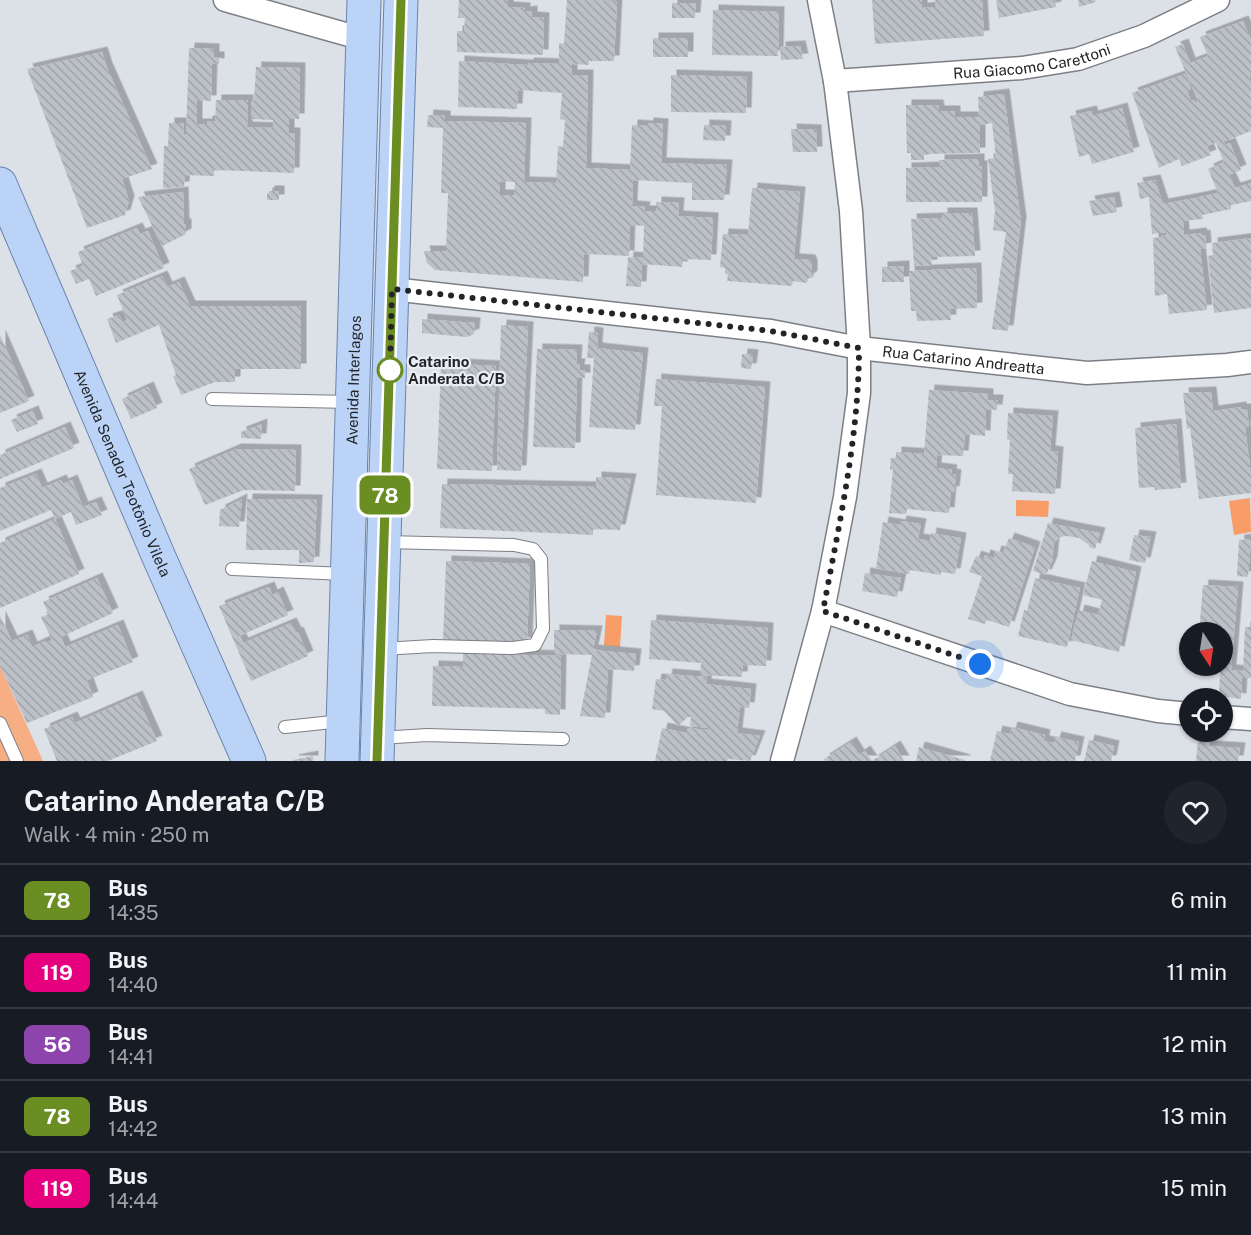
<!DOCTYPE html>
<meta charset="utf-8">
<style>
body{margin:0;font-family:"Public Sans",sans-serif;background:#20242c;color:#f1f3f6;height:100vh;display:flex;flex-direction:column;font-size:22px;white-space:nowrap}
*{box-sizing:border-box;margin:0}
p{font-size:20px;color:#9ea1a6}
.icon{flex:none;width:33px;height:33px;fill:none;stroke:currentColor;stroke-width:2;stroke-linecap:round;stroke-linejoin:round}
.map{position:relative;height:761px;overflow:hidden}
.sheet{display:flex;flex-direction:column;background:#171b24;flex:1}
.sheet>*{flex:none}
.badge{padding:0 12px;border-radius:9px;font-size:21px;line-height:39px}
.needle{width:39px;rotate:168deg}
.fabs{position:absolute;left:1179px;top:622px;display:grid;gap:12px}
.fabs a{display:grid;place-items:center;width:54px;height:54px;border-radius:50%;background:#171b24;box-shadow:0 2px 4px #0004;font-size:30px}
.you{position:absolute;width:30px;height:30px;margin:-15px;border:4px solid #fff;border-radius:50%;background:#1a73e8;box-shadow:0 0 0 9px #1a73e833}
.map>.badge{position:absolute;translate:-50% -50%;box-shadow:0 0 0 3px #fff}
.round{display:grid;place-items:center;flex:none;width:63px;height:63px;border-radius:32px;background:#20242c}
.head{display:flex;align-items:center;justify-content:space-between;height:102px;padding:0 24px}
h1{font-size:28px;font-weight:700;line-height:45px}
ul{padding:0;list-style:none}
li{display:flex;align-items:center;gap:18px;height:72px;padding:0 24px;border-top:2px solid #363941}
li div{flex:1}
li b{display:block;font-size:22px}
li em{font-style:normal}
li .badge{min-width:66px;font-weight:700;text-align:center}
.map>svg:first-child{display:block}
</style>
<div class="map">
<svg width="1251" height="761" viewBox="0 0 1251 761">
<defs>
<pattern id="building-back-hatch" width="6" height="6" patternUnits="userSpaceOnUse" patternTransform="scale(1.5)"><rect width="6" height="6" fill="#bcc0c7"/><path d="M-1 5l2 2M0 0l6 6M5-1l2 2" fill="none" stroke="#a1a5ab"/></pattern>
<filter id="shadow"><feDropShadow dx="5.5" dy="-5.5" stdDeviation="0" flood-color="#0004"/></filter>
</defs>
<rect width="100%" height="100%" fill="#dce0e7"/>
<path fill="#f7ae85" d="M0,666L43,761H0Z"/>
<path fill="#f89c68" d="M1250,498L1251,532L1234,535L1229,501Z
M1016,500L1049,501L1048,517L1016,516Z
M606,615L622,616L620,647L604,645Z"/>
<path fill="url(#building-back-hatch)" fill-rule="evenodd" filter="url(#shadow)" d="M459,0H508V7L525,8V12L532,11V17L544,18L543,55L457,52V31H464L465,18H458Z
M567,0L617,1L614,61H589V65L572,64V75H588L586,168L630,170L632,125L648,126V123L663,124L661,163L727,165L724,200H692V183L633,180L632,206L645,207L644,211H656V202L679,203L678,216L713,218L711,260L683,259L682,267L642,264L641,287L626,286L628,257L643,258L644,226L630,225L629,256L584,254L583,282L435,270L427,263L424,251H446L448,193H441L443,128L427,127L428,115L445,116V121L526,123L524,182L556,183L558,146L563,147L565,120L560,119L562,93L518,90L517,109L458,107L459,61L528,65V63L559,64V43L564,44ZM500,181L515,182L514,195H500Z
M872,0H922V8L936,7L935,0H982L984,36L875,44Z
M996,0H1055L1056,7L999,18Z
M1078,0H1095L1096,2L1079,7Z
M672,3H696L695,18H672Z
M713,10L779,12L778,56L712,55Z
M1243,21L1251,40V72L1249,80L1251,81V131L1223,142L1225,145L1230,143L1241,170L1229,175L1235,188L1251,183V201L1231,205V209L1202,215L1203,219L1183,221L1184,235L1201,233L1202,236L1205,235L1206,248L1200,249L1207,310L1169,314L1167,294L1155,296L1153,238L1161,237V236L1166,235V232L1152,234L1149,197L1140,199L1137,183L1155,180L1163,204L1200,197L1218,193L1208,169L1224,162L1216,143L1207,146L1211,155L1182,166L1179,159L1159,168L1132,93L1185,74L1191,89L1187,91L1191,101L1194,100L1195,103L1198,101L1175,47L1183,44L1190,63L1208,56L1200,37Z
M653,38H688V57H653Z
M800,46L803,59L781,60L780,47Z
M189,48L214,49V57H219V64L212,63L211,101L197,100V124H207V121L215,122L216,100H248L247,127L273,128V120L251,119V101H254L256,67L300,68L299,119H289V133H295L294,173L214,170V176L185,175L184,187L163,188L164,146H168L169,123H184L183,134H186Z
M102,52L107,68L152,169L122,179L129,201L125,215L87,228L27,69Z
M671,75L747,77L746,113L671,112Z
M1004,94L1021,222L1008,331L992,329L1006,232L993,230L995,211L988,159L996,158L992,123L980,125V153L924,154V160H911V153H907L906,119V105H938L939,111H955V117H979L978,97Z
M1122,108L1134,152L1092,164L1089,154L1079,157L1070,116L1091,111L1093,116Z
M704,125L726,126L725,141L703,140Z
M791,129L816,130L817,152H793Z
M979,159V166H982V202H906V168L939,167V160Z
M752,188L800,192L794,259L810,260L812,265V276L808,279L807,283L793,281L792,286L727,281L728,274H725V268L720,267L723,234L748,235Z
M269,191H279V200H267V193H269Z
M183,192L184,224H186V234L162,246L138,197Z
M1114,197L1117,212L1093,216L1089,201Z
M942,213H972L975,256L931,257L932,265L914,266L911,219L942,218Z
M137,228L140,234L148,231L164,268L96,296L89,279L76,284L70,271L83,266L78,252Z
M1251,238V308L1214,313L1208,256L1213,255L1212,243Z
M904,266V282H882V267Z
M976,268L977,308L950,309L951,320L917,321L916,311H911L909,271Z
M162,276L167,287L179,282L190,306H301V369H235V382H215L181,395L173,376L176,375L159,325L116,343L107,319L119,315L123,323L127,320L117,295Z
M422,319L475,323L474,334L467,337L422,333Z
M501,325L528,327L521,471L497,470Z
M589,332L598,333L597,348L643,353L635,430L589,427L594,358H587Z
M0,335L29,401L0,413Z
M537,349L577,350L576,364H580L579,370H585V378H577L575,448L533,447Z
M742,354L753,355L751,369L741,368Z
M441,363L496,366L492,471L437,469Z
M656,379L765,387L756,503L656,495L662,406H654Z
M148,387L157,408L131,419L122,399Z
M929,390L988,394V400H998L997,410L986,409L985,436L965,434L963,456L937,455L936,468L952,470L951,474L956,475L954,492L951,491L949,513L907,509L906,514L889,513L893,469L890,470L891,458H896V452L924,454Z
M1211,392L1213,411L1241,407V409H1247L1249,426L1245,427L1251,475V493L1199,499L1190,428L1187,429L1183,393Z
M33,411L38,424L17,432L11,420Z
M1008,413L1053,416L1050,451L1058,452L1055,494L1012,491L1013,474H1008L1010,440L1007,439Z
M262,424L261,439L241,438V432Z
M1176,424L1181,488L1155,490L1154,487L1139,488L1135,428Z
M65,427L74,448L0,479V455Z
M236,449L296,450L295,491L244,490L205,505L189,469Z
M36,474L42,488L61,480L63,484L72,480L83,507L96,502L102,515L76,525L71,512L55,519L51,510L0,531V488Z
M596,477L631,479L620,530L593,529V535L440,528L442,484L596,487Z
M242,499L239,527L219,526L220,510Z
M247,499L317,500L314,562L299,563V550H246Z
M55,519L79,574L0,608V543Z
M901,521L921,524L918,539L930,541L931,533L961,538L955,574L941,572V575L910,570L909,574L876,568L883,522L900,525Z
M1048,523L1100,533L1095,549L1089,547V545L1079,538L1067,536L1060,537L1054,543L1052,562L1046,575L1033,571Z
M1134,535L1151,537L1145,563L1129,560Z
M1009,538L1035,547L1009,627L987,620L985,624L968,619L982,576L969,572L976,556L984,559L985,555L994,558L996,551L1003,553Z
M1251,539L1248,577L1237,576L1239,540Z
M446,561L530,564L527,643L443,640Z
M1092,561L1136,572L1119,652L1071,640L1079,610L1098,615L1102,600L1083,595Z
M865,573L901,578L897,597L862,591Z
M97,578L113,613L61,637L65,647L118,625L133,662L87,680L93,697L27,723L0,666V616L12,641L27,635L32,647L45,641L46,643L52,640L41,617L49,614L43,602Z
M1035,578L1080,588L1067,647L1018,636L1024,610L1027,611Z
M1203,585L1238,587L1231,670L1243,671L1245,627H1251V678H1242L1241,699L1219,696L1220,672L1195,670L1196,666H1222V633H1199Z
M269,587L272,595L278,592L288,615L239,636L243,643L291,623L296,633L298,632L308,656L251,681L219,606Z
M651,620L768,628L766,666L743,665L742,677L700,675L701,663L649,659Z
M554,630L597,631L593,650L636,654L634,671L608,669L605,718L580,716L592,655L554,654Z
M463,653L561,656L560,715L545,714V709L432,706L433,666L463,667Z
M667,674L707,677L706,684L751,689L749,708L740,707L737,733L760,736L750,761L728,759L727,761H655L662,728L687,733L688,728L708,730V728L690,726L691,717H688L678,726L664,711L652,709L656,679L666,680Z
M137,696L157,741L108,761H57L44,729L72,717L75,723Z
M1012,727L1045,735L1044,741L1054,743L1056,737L1079,742L1075,761H990L997,731L1010,734Z
M1089,740L1114,746L1111,761H1084Z
M1198,740L1210,742V746L1240,748L1238,761H1196Z
M851,742L859,755L865,751L872,761L895,746L904,761H825L824,759Z
M919,747L965,760V761H916Z
M313,756V761H293V760Z"/>
<g fill="none" stroke-linecap="round" stroke-linejoin="round">
<g stroke="#7c7f85" stroke-width="14">
<path id="lane" d="M212,399L351,402
M232,569L345,574
M382,649L433,646L513,648L535,645L543,629L541,559L533,549L514,545L385,542
M0,723L17,761
M285,727L342,721
M379,738L427,735L563,739"/>
</g>
<g stroke="#7c7f85" stroke-width="25">
<g id="street">
<path d="M225,0L363,39"/>
<path id="s1" d="M835,81L1022,68L1078,59L1144,36L1218,0"/>
<path id="s2" d="M392,289L771,331L859,348L1087,373L1227,365L1251,362"/>
<path d="M823,611L1070,694L1158,711L1190,714"/>
<path d="M1222,717L1251,719"/>
<path d="M782,761L823,611L845,497L859,393V348L851,211L835,81L819,0"/>
</g>
</g>
<g stroke="#6983ac" stroke-width="35">
<g id="primary">
<path id="s3" d="M0,184L158,555L249,761"/>
<path id="s4" d="M342,761L364,0"/>
<path d="M377,761L401,0"/>
</g>
</g>
<use href="#lane" stroke="#fff" stroke-width="12"/>
<use href="#street" stroke="#fff" stroke-width="22"/>
<use href="#primary" stroke="#bcd3f8" stroke-width="33"/>
</g>
<g fill="none" stroke-linecap="round" stroke-linejoin="round">
<g stroke="#fff" stroke-width="14">
<path id="line" d="M377,761L401,0"/>
</g>
<use href="#line" stroke="#6b8e23" stroke-width="9"/>
<path stroke="#232427" stroke-width="6" stroke-dasharray="0 10.8" d="M390,370L392,289L771,331L859,348C859,437 839,524 823,611L980,664"/>
</g>
<circle fill="#fff" stroke="#6b8e23" stroke-width="3" cx="390" cy="370" r="12"/>
<g text-anchor="middle" dominant-baseline="central" stroke-width="4.5" stroke-linejoin="round" paint-order="stroke">
<g font-size="15" fill="#232427" stroke="#e9edf4">
<text stroke="none"><textPath href="#s1" startOffset="198">Rua Giacomo Carettoni</textPath></text>
<text stroke="none"><textPath href="#s2" startOffset="576">Rua Catarino Andreatta</textPath></text>
<text stroke="none"><textPath href="#s4" startOffset="381">Avenida Interlagos</textPath></text>
<text stroke="none"><textPath href="#s3" startOffset="314">Avenida Senador Teotônio Vilela</textPath></text>
</g>
<g font-size="15" font-weight="bold" fill="#232427" stroke="#e9edf4" text-anchor="start">
<text x="408" y="361">Catarino<tspan x="408" dy="17">Anderata C/B</tspan></text>
</g>
</g>
</svg>
<div class="fabs">
<a><svg class="needle" viewBox="-14 -14 28 28"><path d="M0-13l5 13h-10z" fill="#e53935"/><path d="M0 13l5-13h-10z" fill="#9ea1a6"/></svg></a>
<a><svg class="icon" aria-label="locate" viewBox="0 0 24 24"><circle cx="12" cy="12" r="6"/><path d="M12 2v4M12 18v4M2 12h4M18 12h4"/></svg></a>
</div>
<div class="you" style="left:980px;top:664px"></div>
<b class="badge" style="left:385px;top:495px;background:#6b8e23;color:#fff">78</b>
</div>
<section class="sheet">
<div class="head"><div><h1>Catarino Anderata C/B</h1><p>Walk · 4 min · 250 m</p></div><a class="round"><svg class="icon" aria-label="heart" viewBox="0 0 24 24"><path d="M12 20l-8-8c-3-5 5-10 8-4 3-6 11-1 8 4z"/></svg></a></div>
<ul>
<li><span class="badge" style="background:#6b8e23;color:#fff">78</span><div><b>Bus</b><p>14:35</p></div><em>6 min</em></li>
<li><span class="badge" style="background:#e6007e;color:#fff">119</span><div><b>Bus</b><p>14:40</p></div><em>11 min</em></li>
<li><span class="badge" style="background:#8e44ad;color:#fff">56</span><div><b>Bus</b><p>14:41</p></div><em>12 min</em></li>
<li><span class="badge" style="background:#6b8e23;color:#fff">78</span><div><b>Bus</b><p>14:42</p></div><em>13 min</em></li>
<li><span class="badge" style="background:#e6007e;color:#fff">119</span><div><b>Bus</b><p>14:44</p></div><em>15 min</em></li>
</ul>
</section>
